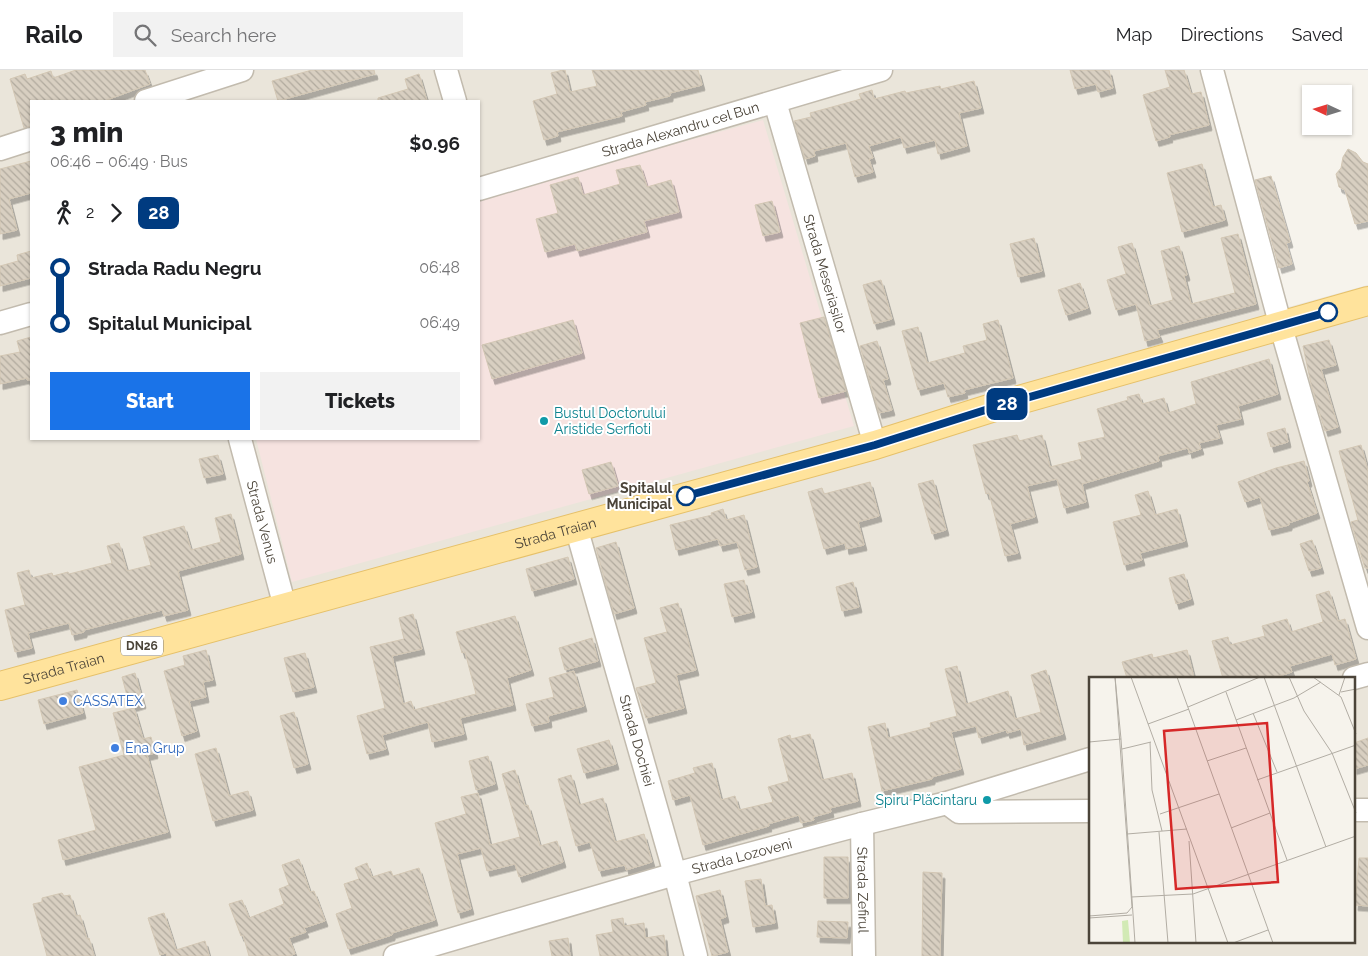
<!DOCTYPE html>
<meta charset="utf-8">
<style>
body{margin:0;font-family:Raleway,sans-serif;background:#f2f2f2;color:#202124;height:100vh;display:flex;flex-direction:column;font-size:19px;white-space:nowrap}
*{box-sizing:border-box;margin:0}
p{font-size:16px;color:#757577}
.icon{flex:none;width:28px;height:28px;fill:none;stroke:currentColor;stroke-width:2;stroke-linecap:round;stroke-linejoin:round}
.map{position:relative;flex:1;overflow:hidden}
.panel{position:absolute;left:30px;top:30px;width:450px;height:340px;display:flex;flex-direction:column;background:#fff;border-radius:0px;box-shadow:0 1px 4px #0004}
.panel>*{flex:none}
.badge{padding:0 10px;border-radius:8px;font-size:18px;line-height:32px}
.needle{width:32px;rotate:274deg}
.controls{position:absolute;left:1302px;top:15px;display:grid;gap:10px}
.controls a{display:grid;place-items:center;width:50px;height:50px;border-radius:0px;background:#fff;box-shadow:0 1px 4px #0004;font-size:25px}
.map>.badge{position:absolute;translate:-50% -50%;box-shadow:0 0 0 2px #fff}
.legs{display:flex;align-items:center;gap:8px;height:55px;padding:0 20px;font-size:16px}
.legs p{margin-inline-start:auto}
.headline{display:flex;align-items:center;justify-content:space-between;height:85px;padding:0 20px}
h1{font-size:28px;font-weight:800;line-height:38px}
.button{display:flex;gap:10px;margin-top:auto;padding:10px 20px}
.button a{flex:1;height:58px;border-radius:0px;background:#1a73e8;color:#fff;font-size:20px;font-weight:800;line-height:58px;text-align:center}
.button a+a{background:#f2f2f2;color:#202124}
ul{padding:0 20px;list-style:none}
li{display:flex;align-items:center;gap:18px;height:55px;font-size:19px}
li i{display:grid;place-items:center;width:8px;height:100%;margin:0 6px;background:currentColor}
li i::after{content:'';width:12px;height:12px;margin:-6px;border:4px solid;border-radius:50%;background:#fff}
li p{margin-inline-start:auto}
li:first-child i{background:linear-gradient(#0000 50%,currentColor 0)}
li:last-child i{background:linear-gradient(currentColor 50%,#0000 0)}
header{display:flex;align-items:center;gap:30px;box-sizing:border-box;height:70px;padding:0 25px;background:#fff;border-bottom:1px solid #e0e0e0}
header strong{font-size:24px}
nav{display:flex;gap:28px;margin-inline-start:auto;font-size:18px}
.search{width:350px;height:45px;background:#f2f2f2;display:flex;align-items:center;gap:12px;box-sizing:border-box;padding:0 18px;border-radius:0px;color:#757577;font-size:19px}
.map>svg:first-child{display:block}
</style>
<header>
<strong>Railo</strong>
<div class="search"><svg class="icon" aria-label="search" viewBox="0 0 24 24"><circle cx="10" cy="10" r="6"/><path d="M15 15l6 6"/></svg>Search here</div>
<nav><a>Map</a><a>Directions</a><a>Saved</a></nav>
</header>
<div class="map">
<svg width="1368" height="886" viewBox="0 0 1368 886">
<defs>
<pattern id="building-back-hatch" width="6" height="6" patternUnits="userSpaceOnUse" patternTransform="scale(1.25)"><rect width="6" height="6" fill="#d8cfc1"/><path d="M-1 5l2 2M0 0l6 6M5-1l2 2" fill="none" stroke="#b1aa9e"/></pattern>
<filter id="shadow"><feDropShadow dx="3" dy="5.5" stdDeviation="0" flood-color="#0004"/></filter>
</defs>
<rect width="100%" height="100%" fill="#f6f3ec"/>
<path fill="#eae5da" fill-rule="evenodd" d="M0,0H1204L1271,242L1368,215V886H0ZM31,31H479V369H31ZM1090,608H1354V872H1090Z"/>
<path fill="#f6e3e0" d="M763,50L854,356L292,512L256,369H479V128Z"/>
<path fill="url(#building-back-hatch)" stroke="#d3c7b4" filter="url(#shadow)" d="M76,0H145L150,14L104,31H31V56L24,58L10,9L25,4L27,9L51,1L53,8Z
M312,0H374L375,4L278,31L272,11Z
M563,0H565L570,22L597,16L592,0H698L702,15L670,23V26L645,32L646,35L621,42L622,46L557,62L558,66L544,70L533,31L557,24L551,3Z
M1070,0H1109L1113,18L1098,22L1096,14L1075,19Z
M1165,0H1184L1191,24L1201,22L1209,55L1169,65L1170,67L1156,71L1143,25L1170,17Z
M419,4L427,31H378V28L408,19L405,9Z
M974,11L981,38L959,43L967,76L938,84L935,70L904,78L901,67L869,76L873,88L869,89L873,102L855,107L846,73L814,81L815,86L805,89L794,51L811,47L810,43L861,29L859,24L872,20L874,29L905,21L906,23L940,16L941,19Z
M1348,79L1356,83L1363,92L1368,94V151L1355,154L1345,120L1339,117L1336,104L1341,98L1343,87Z
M31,91V123L9,129L17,160L0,164V99Z
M1202,94L1213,137L1221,135L1225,150L1182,162L1167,103Z
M640,95L647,117L671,110L679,142L644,151L647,162L577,181L575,174L545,182L536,149L558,143L550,115L578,107L583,125L620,114L616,100Z
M1271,106L1290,172L1286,173L1292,194L1279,198L1255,110Z
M772,131L780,162L763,166L755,135Z
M1238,164L1256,234L1157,260L1160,267L1145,271L1136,234L1116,240L1107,210L1126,204L1118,177L1132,173L1150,236L1173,230L1161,181L1179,176L1187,205L1184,206L1191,234L1235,223L1221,168Z
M1034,168L1042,201L1018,207L1010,174Z
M31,181V208L0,216V196L18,191L17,185Z
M881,210L892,249L874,254L863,215Z
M1080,213L1088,238L1066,245L1058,220Z
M824,247L846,321L819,328L800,253Z
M573,250L582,283L492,309L482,275Z
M998,250L1013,308L964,320L965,323L948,327L944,313L918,320L902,261L918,257L927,293L965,283L963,276L987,270L983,254Z
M31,267V310H27V308L0,314V286L20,282L17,271Z
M1329,270L1336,295L1321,299L1338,357L1325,361L1311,314L1303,276Z
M877,271L888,309L883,310L892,340L879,343L860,276Z
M1269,289L1278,324L1238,336L1241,349L1216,355L1220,368L1199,373L1201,379L1189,383L1188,378L1158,386L1159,391L1082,414L1086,432L1064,438L1057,409L1027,416L1035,447L1010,454L1018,483L1005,486L989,423L986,424L973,375L1017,365L1019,371L1042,365L1050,397L1082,389L1078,373L1105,367L1097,339L1128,330L1127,327L1139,324L1142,334L1164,328L1168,343L1196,334L1191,312Z
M1285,358L1288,372L1271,377L1267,363Z
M1361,375L1368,401V498H1365L1351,452L1358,450L1339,381Z
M218,385L223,404L204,408L199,389Z
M1304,391L1309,411L1307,412L1317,443L1289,453V455L1269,460L1260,427L1245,432L1238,412L1276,398Z
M611,392L618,416L589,424L582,400Z
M933,410L946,460L932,464L918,414Z
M870,412L879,446L858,452L864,475L846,479L845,473L824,479L808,422L822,418L824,424Z
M1148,421L1155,445L1177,439L1185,471L1140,483L1142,490L1124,495L1113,452L1141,445L1135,425Z
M723,439L726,450L744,445L757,497L745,500L737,472L720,476L718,469L676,480L670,455L712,445L711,443Z
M231,444L241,484L178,501L188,540L164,546L162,540L84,560V562L72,565L69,553L28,563L32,578L15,582L5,540L25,535L17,503L29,500L31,508L52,503L53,506L68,502L69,504L112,493L107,476L119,473L127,501L151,495L143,467L184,456L191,480L221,472L215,448Z
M1312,470L1321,498L1309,501L1300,474Z
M616,472L634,538L614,544L596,478Z
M568,487L574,509L532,521L526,499Z
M1184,504L1191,529L1176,534L1169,508Z
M744,510L752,542L732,547L724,514Z
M853,512L859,537L842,541L836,517Z
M1329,521L1338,551L1345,549L1356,589L1335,595L1332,584L1290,596L1292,602L1276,607L1265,608H1223L1212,571L1228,567L1230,575L1265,566L1262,556L1287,549L1291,562L1323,552L1316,525Z
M678,533L696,600L676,605L684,638L646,648L636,618L656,613L644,568L667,562L660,538Z
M413,544L422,579L392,586L403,634L411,631L414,640L476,624L465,582L462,583L456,562L515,546L531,600L507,608L513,635L460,648L464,664L432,672L428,652L382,665L386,679L367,684L357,646L385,638L370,577L404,569L399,548Z
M592,568L598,591L565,600L559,578Z
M206,580L213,610L203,612L206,627L189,631L197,661L182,666L164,601L185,595L183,586Z
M1187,580L1194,608H1127L1122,592L1152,584L1153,588Z
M305,583L314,617L293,622L284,588Z
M957,596L966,634L1008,621L1015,649L1041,642L1031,605L1046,600L1063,664L1024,675L1021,659L1007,663L1006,660L979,668L976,656L951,662L961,699L932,707V709L882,721L868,657L885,653L888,668L931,657L930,653L957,646L945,599Z
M574,601L584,636L548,646L549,652L532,656L526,634L554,627L549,608Z
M135,603L143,633L130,637L122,607Z
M77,620L83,643L44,654L38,630Z
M134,638L143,669L151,667L155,683L147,685L168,762L63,790L58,770L96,760L79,697L124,685L113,643Z
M294,642L308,694L294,698L280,646Z
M810,664L822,710L852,703L858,731L830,738L831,742L813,747L814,750L801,753L799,745L768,754L769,756L703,775L690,725L673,730L668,711L695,703L693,698L712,693L721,730L735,726L739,740L773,732L768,717L789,711L778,669L790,665L791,669Z
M1368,668V695L1354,699V673Z
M609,670L616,694L584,703L577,679Z
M216,678L229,726L248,721L253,740L213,751L195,684Z
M488,686L495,714L476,720L469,691Z
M515,700L525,736L528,735L540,776L557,771L563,792L519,807L515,794L487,801L481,778L457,784L471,839L458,843L435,753L466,744L461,727L478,723L490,775L520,767L502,704Z
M571,705L579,735L603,728L615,772L644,764L652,792L626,800L625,795L599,801L590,772L576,776L558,709Z
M824,787H848V828H824Z
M1359,788H1368V836L1355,835Z
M299,789L310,822L314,821L325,851L304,858L306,862L289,868L295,884L289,886H249L243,865L241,866L229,834L242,830L249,848L284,834L279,819L289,815L282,795Z
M367,793L372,807L391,801L393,806L419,798L435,850L392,863V865L348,879L336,844L352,838L344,814L359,809L355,798Z
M923,802L942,803L940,886H922Z
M761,809L765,836L772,835L775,853L753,857L745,811Z
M720,820L726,847L720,849L728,882L712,886L696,826Z
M62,823L64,826L70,825L76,846L80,845L87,869L89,868L94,886H47L33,834L42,832V828Z
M164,843L176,880L205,871L209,886H167L166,883L160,885L148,848Z
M623,848L624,856L644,853L645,868L664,865L666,886H600L596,865L613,862L611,850Z
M818,851L848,852L847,868L817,867Z
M568,868L570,886H552L549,871Z"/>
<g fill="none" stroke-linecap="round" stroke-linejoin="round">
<g stroke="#c2bbae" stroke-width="25">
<g id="minor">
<path d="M446,0L455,31"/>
<path d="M1212,0L1281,257L1368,558"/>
<path d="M146,31L242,0"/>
<path id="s1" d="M775,32L875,375"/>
<path d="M0,79L31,69"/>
<path id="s2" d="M479,119L881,0"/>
<path d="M0,253L31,244"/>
<path id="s3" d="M240,369L285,537"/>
<path id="s4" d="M576,457L675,804L696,886"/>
<path d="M1354,608L1368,604"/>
<path d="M947,733L959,742L1090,741"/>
<path d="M1354,740H1368"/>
<path id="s5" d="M862,754L864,886"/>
<path id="s6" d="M395,886L675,804L862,754L947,733L1090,689"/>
</g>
</g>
<g stroke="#e6c16a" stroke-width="30">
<g id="major">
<path id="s7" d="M0,616L875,375L998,336L1368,231"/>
</g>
</g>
<use href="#minor" stroke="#fff" stroke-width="22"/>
<use href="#major" stroke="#ffe39c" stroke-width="28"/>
</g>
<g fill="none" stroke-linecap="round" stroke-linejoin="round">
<g stroke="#fff" stroke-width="11">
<path id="line-1" d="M686,426L875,375L998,336L1328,242"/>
</g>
<use href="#line-1" stroke="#003b80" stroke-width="8"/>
</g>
<g fill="#fff" stroke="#003b80" stroke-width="2.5">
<circle cx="1328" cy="242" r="9"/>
<circle cx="686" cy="426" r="9"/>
</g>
<g fill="#0f9aa8" stroke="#fff" stroke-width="2">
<circle cx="544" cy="351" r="5"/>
<circle cx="987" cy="730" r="5"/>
</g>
<g fill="#3f7fe0" stroke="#fff" stroke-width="2">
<circle cx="63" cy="631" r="5"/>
<circle cx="115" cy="678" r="5"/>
</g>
<g text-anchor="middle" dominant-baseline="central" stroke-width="4" stroke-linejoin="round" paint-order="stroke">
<rect fill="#fff" stroke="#817c74" stroke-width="1" x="121" y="566.5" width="42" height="19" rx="4"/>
<g font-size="12" font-weight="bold" fill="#4b4439">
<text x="142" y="576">DN26</text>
</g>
<g font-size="14" fill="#4b4439" stroke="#fff">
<text stroke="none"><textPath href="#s2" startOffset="210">Strada Alexandru cel Bun</textPath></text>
<text stroke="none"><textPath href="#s1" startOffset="179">Strada Meseriașilor</textPath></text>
<text stroke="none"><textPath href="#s3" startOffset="86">Strada Venus</textPath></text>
<text stroke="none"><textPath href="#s7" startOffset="576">Strada Traian</textPath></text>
<text stroke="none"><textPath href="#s7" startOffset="66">Strada Traian</textPath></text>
<text stroke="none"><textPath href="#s4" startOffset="222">Strada Dochiei</textPath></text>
<text stroke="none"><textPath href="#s6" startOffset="361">Strada Lozoveni</textPath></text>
<text stroke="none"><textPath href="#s5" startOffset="66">Strada Zefirul</textPath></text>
</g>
<g font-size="14" fill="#0d838f" stroke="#fff" text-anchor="start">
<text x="554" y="343">Bustul Doctorului<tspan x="554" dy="16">Aristide Serfioti</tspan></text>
<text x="977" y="730" text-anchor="end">Spiru Plăcintaru</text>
</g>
<g font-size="14" font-weight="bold" fill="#4b4439" stroke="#fff" text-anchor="end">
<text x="672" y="418">Spitalul<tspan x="672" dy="16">Municipal</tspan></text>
</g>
<g font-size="14" fill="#366cbe" stroke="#fff" text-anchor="start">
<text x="73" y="631">CASSATEX</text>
<text x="125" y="678">Ena Grup</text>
</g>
</g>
<g transform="translate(1089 607)">
<rect width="266" height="266" fill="#f6f3ec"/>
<path d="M39,243L41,266H34L33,244Z" fill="#d2eab5"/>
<path fill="none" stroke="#b2ada4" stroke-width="1" d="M42,0L139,266M88,0L184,266M175,0L237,170M200,0L215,34L243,76L267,136M224,0L252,20L267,57M137,15L198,183M252,15L267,12M250,18L256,0M99,30L171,0M164,36L188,95M147,43L205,21L232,5M59,47L100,32M32,62L46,266M0,65L32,62L26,0M61,65L63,113L73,154M33,72L62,65M118,84L157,71M168,103L267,68M71,137L130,117M142,151L181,136M70,155L79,266M38,157L98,152M100,164L107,266M42,220L104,217L267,159M0,239L38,236L43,230L26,0M0,241L43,238M144,266L179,253"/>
<path fill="#d62828" fill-opacity="0.15" stroke="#d62828" stroke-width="2.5" d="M178,46L189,205L87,212L75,54Z"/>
<rect width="266" height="266" fill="none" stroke="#4b4439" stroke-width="2.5"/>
</g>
</svg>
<div class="controls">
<a><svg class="needle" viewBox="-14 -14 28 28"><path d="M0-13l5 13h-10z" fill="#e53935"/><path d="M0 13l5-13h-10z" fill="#757577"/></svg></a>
</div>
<b class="badge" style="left:1007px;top:334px;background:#003b80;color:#fff">28</b>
<section class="panel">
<div class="headline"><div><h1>3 min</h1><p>06:46 – 06:49 · Bus</p></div><b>$0.96</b></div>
<div class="legs"><svg class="icon" aria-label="walk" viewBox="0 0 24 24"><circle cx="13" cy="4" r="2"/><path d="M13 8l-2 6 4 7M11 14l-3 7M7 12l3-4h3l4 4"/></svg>2<svg class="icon" aria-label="forward" viewBox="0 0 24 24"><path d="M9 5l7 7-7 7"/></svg><b class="badge" style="background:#003b80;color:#fff">28</b></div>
<ul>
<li><i style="color:#003b80"></i><b>Strada Radu Negru</b><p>06:48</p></li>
<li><i style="color:#003b80"></i><b>Spitalul Municipal</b><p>06:49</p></li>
</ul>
<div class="button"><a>Start</a><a>Tickets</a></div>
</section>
</div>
